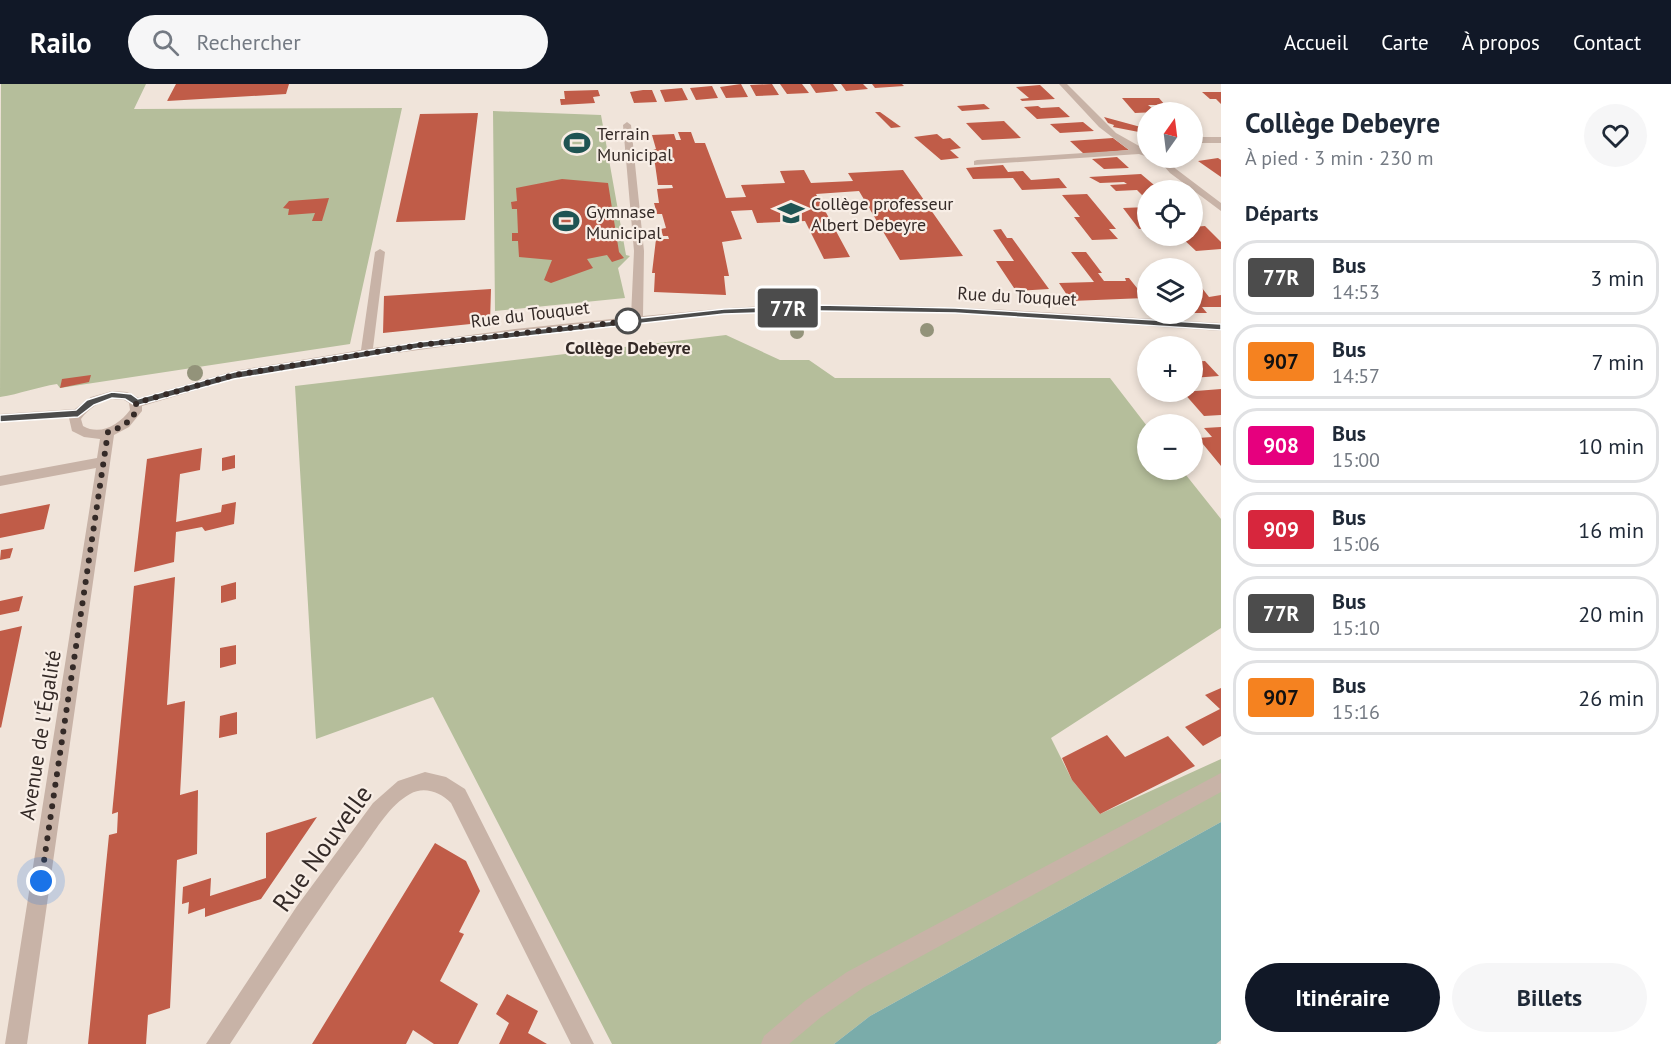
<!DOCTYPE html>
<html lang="fr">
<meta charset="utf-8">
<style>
body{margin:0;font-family:"PT Sans",sans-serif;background:#f6f6f7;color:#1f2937;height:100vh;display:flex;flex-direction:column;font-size:22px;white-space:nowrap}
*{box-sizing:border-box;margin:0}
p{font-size:20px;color:#747a83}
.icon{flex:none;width:33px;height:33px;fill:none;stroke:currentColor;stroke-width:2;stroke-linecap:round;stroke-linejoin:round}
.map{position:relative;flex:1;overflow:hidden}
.side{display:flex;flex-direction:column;background:#fff;width:450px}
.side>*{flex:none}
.badge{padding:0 12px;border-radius:4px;font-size:21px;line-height:39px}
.needle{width:39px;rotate:14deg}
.controls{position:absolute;left:1137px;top:18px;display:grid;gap:12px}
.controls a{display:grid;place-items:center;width:66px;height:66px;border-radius:50%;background:#fff;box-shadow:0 3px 9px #0003;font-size:30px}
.you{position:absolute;width:30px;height:30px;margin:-15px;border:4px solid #fff;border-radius:50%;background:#1a73e8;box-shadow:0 0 0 9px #1a73e833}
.map>.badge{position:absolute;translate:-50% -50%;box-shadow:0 0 0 3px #fff}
h2{padding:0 24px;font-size:22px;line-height:54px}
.round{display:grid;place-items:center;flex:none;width:63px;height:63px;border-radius:32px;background:#f6f6f7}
.head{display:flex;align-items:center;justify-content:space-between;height:102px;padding:0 24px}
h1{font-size:28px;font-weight:800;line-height:45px}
.action{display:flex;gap:12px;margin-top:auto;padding:12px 24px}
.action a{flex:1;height:69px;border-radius:36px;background:#111827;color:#fff;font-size:24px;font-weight:800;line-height:69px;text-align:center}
.action a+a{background:#f6f6f7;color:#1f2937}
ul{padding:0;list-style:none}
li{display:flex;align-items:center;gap:18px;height:75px;margin:0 12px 9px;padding:0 12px;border:3px solid #e0e1e3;border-radius:24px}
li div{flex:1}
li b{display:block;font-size:22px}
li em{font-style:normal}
li .badge{min-width:66px;font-weight:700;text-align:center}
header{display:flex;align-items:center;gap:36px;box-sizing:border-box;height:84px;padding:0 30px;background:#111827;color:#fff}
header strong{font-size:28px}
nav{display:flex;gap:33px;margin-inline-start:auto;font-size:21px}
.search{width:420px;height:54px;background:#f6f6f7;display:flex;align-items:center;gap:15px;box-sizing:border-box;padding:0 21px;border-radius:33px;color:#747a83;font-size:22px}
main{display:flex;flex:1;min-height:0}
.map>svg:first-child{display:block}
</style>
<header>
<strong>Railo</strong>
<div class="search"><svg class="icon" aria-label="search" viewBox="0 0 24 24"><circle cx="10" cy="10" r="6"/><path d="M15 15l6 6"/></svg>Rechercher</div>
<nav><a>Accueil</a><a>Carte</a><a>À propos</a><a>Contact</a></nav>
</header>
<main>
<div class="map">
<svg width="1221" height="960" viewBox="0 0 1221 960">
<rect width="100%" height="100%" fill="#f0e4da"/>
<path fill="#b5be9b" d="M1,0H146L134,25L402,24L350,260L60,304L57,300C37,303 20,310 0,313Z
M493,27L601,31L626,171L630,172L618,184L625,214L495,227Z
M726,251L780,276H809L835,294H1110L1147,342L1148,386H1182L1221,435V544L1051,654L1072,696L1100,730L1221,675V738L870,932L834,960H612L433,613L316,655L295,302Z"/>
<path fill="#7aacaa" d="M1221,738V956L1216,960H834L870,932Z"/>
<path fill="#c05c48" d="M176,0H289L286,10L167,17Z
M741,0L748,13L726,14L720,3Z
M772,0L779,11L756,12L750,1Z
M780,0H802L809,9L787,10Z
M810,0H833L838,7L816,9Z
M841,0H863L868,5L846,7Z
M872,0H902L904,2L875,4Z
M1040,1L1055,15L1022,17L1020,15L1029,14L1016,3Z
M712,2L718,14L696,16L690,4Z
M682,4L688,16L665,18L660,6Z
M598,6L600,12L593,13L595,19L561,21L560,15H565L564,7Z
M643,6H652L657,18L634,19L630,8Z
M1202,8H1221V20L1216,15H1210Z
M1122,14H1159L1165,21H1148L1157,28L1135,29Z
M984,20L990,25L962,27L957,22Z
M1038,22L1041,24L1059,23L1070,33L1037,35L1024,23Z
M875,28H880L901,43L891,44Z
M478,29L465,136L396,138L420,30Z
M1104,33L1148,45V47L1144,49L1113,43L1114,41L1108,39Z
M1004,37L1021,54L982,56L966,39Z
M1083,38L1094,47L1060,49L1050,40Z
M678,48H691L695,59H705L726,114L746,113L741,101L785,99L780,87L804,86L811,99L853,97L848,89L903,86L963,172L900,176L859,107L816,110L850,173L824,175L805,137L757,139L752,126L731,127L742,155L722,158L729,192H724L726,211L654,208L655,189H652L656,155H669L668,152H663L661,145L666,144L662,130H657L654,119H659L657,105L673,104L672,101H658L653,66L656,65L652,51L674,50L676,56H681Z
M937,50L943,55L950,54L961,64L950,66L959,74L941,76L914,53Z
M1113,54L1129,66L1084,70L1070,57Z
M1117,73L1129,84L1104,85L1092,75Z
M1218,74L1221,76V93L1198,77Z
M1003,81L1008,88L1023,87L1031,96L1059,94L1067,104L1022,106L1013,94L973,95L966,84Z
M1141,90L1160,106H1148V117L1137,106L1116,107L1110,101L1127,100L1124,98L1100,99L1089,93Z
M562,95L608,99L619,168L624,174L612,178L607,171L587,175L593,184L551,199L544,196L552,176L519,173L518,157H512V149H518L517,125H512L511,118L517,117L516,104Z
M1087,110L1116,145H1109L1118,155L1092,156L1074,133H1080L1062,111Z
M329,114L322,137H312L315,129L288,131L289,125L283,124L289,117Z
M1148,123V144L1139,145L1123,124Z
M1205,142L1221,158V165L1196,167L1180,152H1192V143Z
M1001,145L1007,154H1012L1049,205L1016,207L996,177H1014L993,146Z
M1071,168H1086L1102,189H1098L1104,197H1126L1125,194H1129L1145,214L1071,217L1059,199L1094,198Z
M1192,204H1202L1209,213L1221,211V223H1202L1207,229H1192Z
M491,205L490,238L383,249L384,212Z
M1205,277L1219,292L1192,294V278Z
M91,291L89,298L60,304L62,295Z
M1221,305V331L1204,332L1183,308Z
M1221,343V382L1198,354L1212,353L1204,344Z
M202,364L200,386L180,390L176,438L221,428L222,421L236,418L234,440L205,447L202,443L176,448L174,478L134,488L147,375Z
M235,371V384L222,387V374Z
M50,420L44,445L0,454V430Z
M13,464L10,474L0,476L1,466Z
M175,493L167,621L185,617L180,711L198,706L197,770L177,776L170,924L148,931L146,960H88L109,751L117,749L118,728L112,730L134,502Z
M236,498V515L221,519V502Z
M23,512L19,527L0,531V517Z
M22,542L1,644L0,643V547Z
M236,561V580L220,584V564Z
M1221,604V652L1203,662L1185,643L1220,625L1205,611Z
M237,628V650L219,654L220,632Z
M1107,651L1125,673L1168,652L1195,682L1100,730L1072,696L1062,674Z
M317,733L261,815L205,833V824L188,830L189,818L182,820L183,803L211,794L210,812L266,794V749Z
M435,759L466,777L480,807L459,848L464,850L440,897L478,920L458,960H434L413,946L406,960H312Z
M507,910L538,927L528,949L547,960H499L509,939L496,930Z"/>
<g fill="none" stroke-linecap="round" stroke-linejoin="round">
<path fill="#c8b3a7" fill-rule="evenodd" d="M1059,0H1067L1116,49L1148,67V73L1139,70L974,81V77L977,76L1129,66L1099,43Z
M627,38L631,41L644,167L643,232C696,227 749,221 802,221C942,219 1081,231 1221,239V247L955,229L802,227L724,230L515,253L366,273L234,295L142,322V327L129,343L114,351L27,960H5L96,384L0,402V392L97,374L100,355L84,353L72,347L69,334L0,338V330L75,325L91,313L112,307L127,308L139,314L234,287L361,266L375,168L380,165L385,168L373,264L515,245L631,233L634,167L623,41ZM112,315L124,316L129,319L130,326C119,341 100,352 83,342L81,335C89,324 99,318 112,315Z
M1192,53H1221V59H1192Z
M1157,74H1165L1176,85L1221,119V127L1170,89Z
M425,688L446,693L465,705L594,960H571L451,719C440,708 424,702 410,710C390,721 377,744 364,762C317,826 274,893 230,960H206L297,822L373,719L398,697Z
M1221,689V708L863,904L821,933L789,960H761L764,952L805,917L847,888Z"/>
</g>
<g fill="#93937a">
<circle cx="927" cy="246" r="7"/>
<circle cx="797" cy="248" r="7"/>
<circle cx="195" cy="289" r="8"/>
</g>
<path fill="#4c4c4c" stroke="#fff" stroke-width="1.5" d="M818,221L955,224L1221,240V246L955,229L818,227L724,230L420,264L234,295L136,322L125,315L112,314L94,321L78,333L0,338V331L76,326L87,316L112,308L131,310L138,315L234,288L420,258L724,225Z"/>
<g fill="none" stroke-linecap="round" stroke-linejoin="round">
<path stroke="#342a27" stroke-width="6" stroke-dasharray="0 10.8" d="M41,797L108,348C121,344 138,335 136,319L234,291L420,261L628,237"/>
</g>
<defs>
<g id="stadium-bare" transform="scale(2.07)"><path d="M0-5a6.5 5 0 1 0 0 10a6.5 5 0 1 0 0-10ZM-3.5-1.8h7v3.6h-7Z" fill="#1f5453" stroke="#f8eee6" stroke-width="2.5" paint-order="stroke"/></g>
<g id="school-bare" transform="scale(2.07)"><path d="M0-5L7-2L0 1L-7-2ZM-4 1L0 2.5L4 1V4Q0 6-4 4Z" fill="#1f5453" stroke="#f8eee6" stroke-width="2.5" paint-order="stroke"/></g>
</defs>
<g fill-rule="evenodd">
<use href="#stadium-bare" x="577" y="59"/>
<use href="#school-bare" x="791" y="129"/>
<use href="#stadium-bare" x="566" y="137"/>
</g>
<circle fill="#fff" stroke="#4c4c4c" stroke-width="3" cx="628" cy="237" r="12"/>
<g text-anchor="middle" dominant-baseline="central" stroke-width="4.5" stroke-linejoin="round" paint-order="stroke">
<g font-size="18" fill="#342a27" stroke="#f8eee6" text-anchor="start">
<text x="597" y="49">Terrain<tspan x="597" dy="21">Municipal</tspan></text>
<text x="811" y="119">Collège professeur<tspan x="811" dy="21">Albert Debeyre</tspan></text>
<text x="586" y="127">Gymnase<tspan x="586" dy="21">Municipal</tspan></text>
</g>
<g font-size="18" fill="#342a27" stroke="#f8eee6">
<text transform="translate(1017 212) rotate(3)">Rue du Touquet</text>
<text transform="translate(530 230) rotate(-7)">Rue du Touquet</text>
</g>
<g font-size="18" font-weight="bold" fill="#342a27" stroke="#f8eee6">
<text x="628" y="263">Collège Debeyre</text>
</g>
<g font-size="21" fill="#342a27" stroke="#f8eee6">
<text transform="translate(40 651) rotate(-81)">Avenue de l'Égalité</text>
</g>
<g font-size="26" fill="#342a27" stroke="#f8eee6">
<text transform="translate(322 764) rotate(-54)">Rue Nouvelle</text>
</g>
</g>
</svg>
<div class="controls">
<a><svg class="needle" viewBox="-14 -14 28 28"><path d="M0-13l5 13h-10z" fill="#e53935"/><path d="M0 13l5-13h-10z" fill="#747a83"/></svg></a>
<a><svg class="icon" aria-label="locate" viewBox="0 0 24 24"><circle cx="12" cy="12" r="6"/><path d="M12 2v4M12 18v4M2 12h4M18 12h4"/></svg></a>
<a><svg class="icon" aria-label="layers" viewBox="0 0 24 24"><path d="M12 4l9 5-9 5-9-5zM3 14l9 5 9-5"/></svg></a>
<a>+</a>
<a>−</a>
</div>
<div class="you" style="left:41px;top:797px"></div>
<b class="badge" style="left:788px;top:224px;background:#4c4c4c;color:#fff">77R</b>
</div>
<section class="side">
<div class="head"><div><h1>Collège Debeyre</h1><p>À pied · 3 min · 230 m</p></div><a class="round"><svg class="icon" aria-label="heart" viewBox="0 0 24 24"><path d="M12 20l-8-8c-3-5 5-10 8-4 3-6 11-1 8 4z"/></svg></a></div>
<h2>Départs</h2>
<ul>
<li><span class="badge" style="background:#4c4c4c;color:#fff">77R</span><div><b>Bus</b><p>14:53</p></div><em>3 min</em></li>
<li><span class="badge" style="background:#f58220;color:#111">907</span><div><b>Bus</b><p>14:57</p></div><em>7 min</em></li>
<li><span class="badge" style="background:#e6007e;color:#fff">908</span><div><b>Bus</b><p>15:00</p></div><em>10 min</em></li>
<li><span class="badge" style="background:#d7263d;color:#fff">909</span><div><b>Bus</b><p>15:06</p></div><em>16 min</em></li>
<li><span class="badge" style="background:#4c4c4c;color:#fff">77R</span><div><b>Bus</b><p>15:10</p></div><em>20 min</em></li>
<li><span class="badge" style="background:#f58220;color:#111">907</span><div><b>Bus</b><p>15:16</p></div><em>26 min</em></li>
</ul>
<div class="action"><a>Itinéraire</a><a>Billets</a></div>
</section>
</main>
